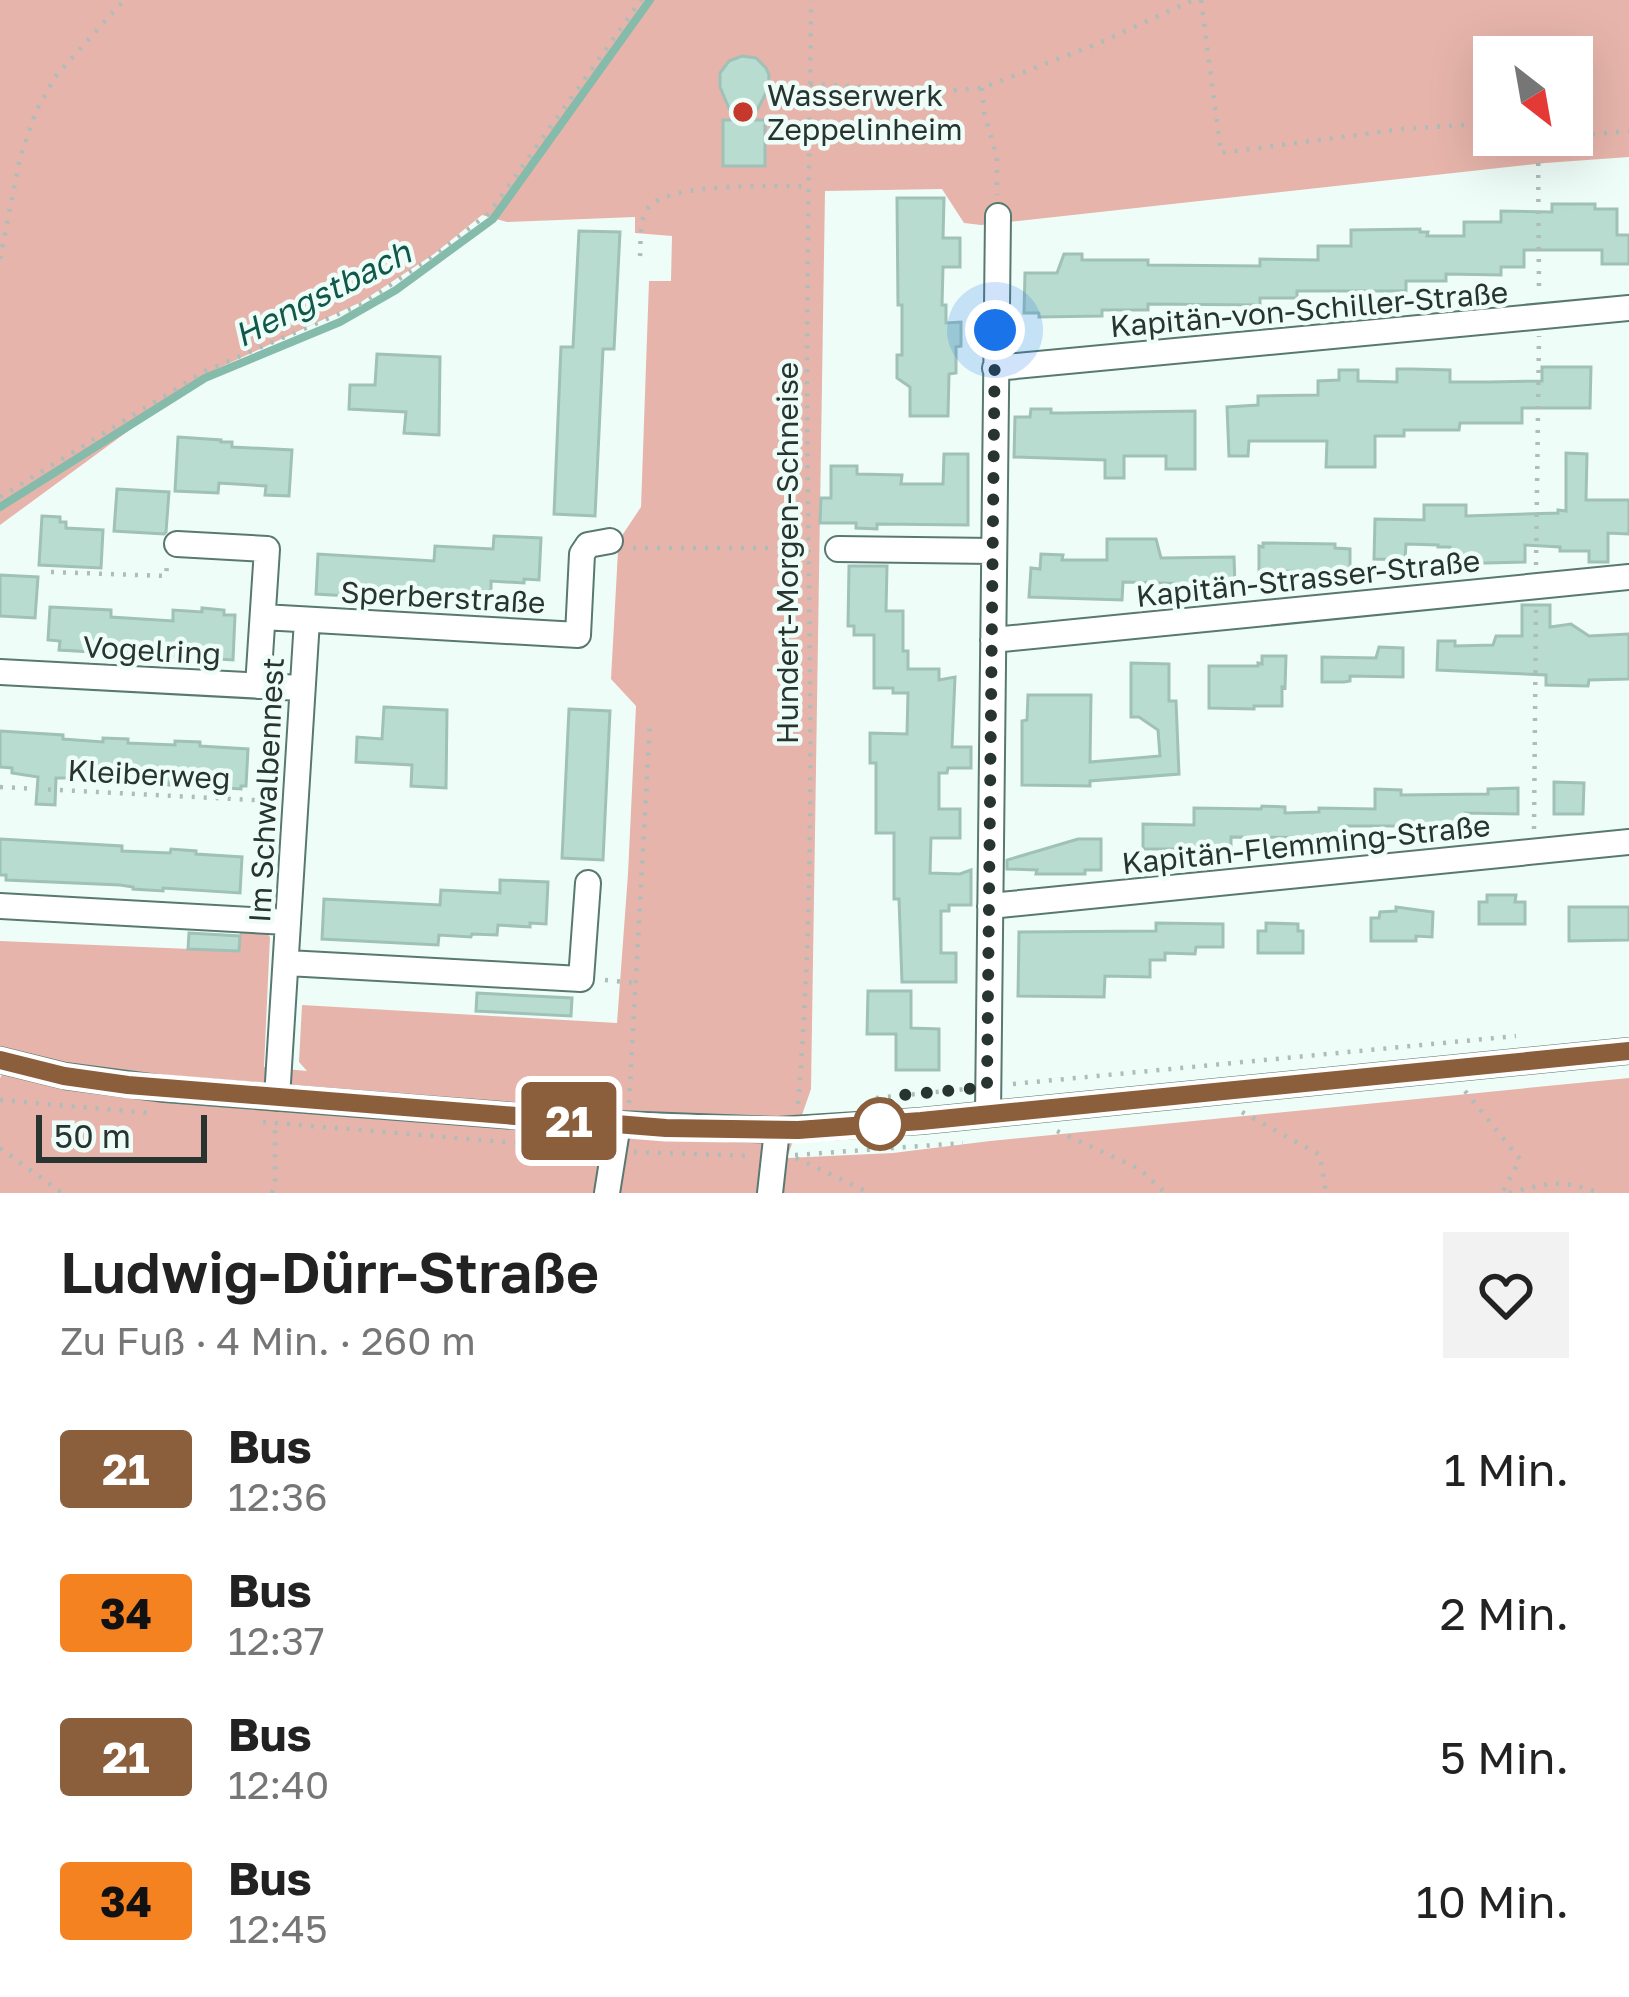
<!DOCTYPE html>
<html lang="de">
<meta charset="utf-8">
<style>
body{margin:0;font-family:"Golos Text",sans-serif;background:#f2f2f2;color:#222;height:100vh;display:flex;flex-direction:column;font-size:45px;white-space:nowrap}
*{box-sizing:border-box;margin:0}
p{font-size:39px;color:#767676}
.icon{flex:none;width:66px;height:66px;fill:none;stroke:currentColor;stroke-width:2;stroke-linecap:round;stroke-linejoin:round}
.map{position:relative;height:1193px;overflow:hidden}
.sheet{display:flex;flex-direction:column;background:#fff;flex:1}
.sheet>*{flex:none}
.badge{padding:0 24px;border-radius:9px;font-size:42px;line-height:78px}
.needle{width:78px;rotate:149deg}
.fabs{position:absolute;left:1473px;top:36px;display:grid;gap:24px}
.fabs a{display:grid;place-items:center;width:120px;height:120px;border-radius:0px;background:#fff;box-shadow:0 12px 48px #0002;font-size:60px}
.scale{position:absolute;left:36px;bottom:30px;width:171px;box-sizing:border-box;padding-left:12px;border:6px solid #273430;border-top:0;font-size:33px;line-height:42px;white-space:nowrap;color:#273430;-webkit-text-stroke:9px #effdf9;paint-order:stroke}
.you{position:absolute;width:60px;height:60px;margin:-30px;border:9px solid #fff;border-radius:50%;background:#1a73e8;box-shadow:0 0 0 18px #1a73e833}
.map>.badge{position:absolute;translate:-50% -50%;box-shadow:0 0 0 6px #fff}
.round{display:grid;place-items:center;flex:none;width:126px;height:126px;border-radius:0px;background:#f2f2f2}
.summary{display:flex;align-items:center;justify-content:space-between;height:204px;padding:0 60px}
h1{font-size:57px;font-weight:600;line-height:90px}
ul{padding:0;list-style:none}
li{display:flex;align-items:center;gap:36px;height:144px;padding:0 60px}
li div{flex:1}
li b{display:block;font-size:45px}
li em{font-style:normal}
li .badge{min-width:132px;font-weight:700;text-align:center}
.map>svg:first-child{display:block}
</style>
<div class="map">
<svg width="1629" height="1193" viewBox="0 0 1629 1193">
<rect width="100%" height="100%" fill="#effdf9"/>
<path fill="#e6b4ab" fill-rule="evenodd" d="M0,0H1629V157L1545,163L981,225L964,223L942,189L825,191L811,1089L787,1158L893,1153L990,1141L1629,1078V1193H0V1078L15,1053L0,1047V941L238,951L240,931L266,932L270,937L264,1067L307,1071L299,1062L302,1005L617,1023L628,874L636,706L611,679L618,551L621,537L641,507L649,281H671L672,236L635,233V217L507,222L482,215L434,254L361,302L206,374L0,525ZM1494,57H1572V135H1494Z"/>
<g fill="none" stroke-linecap="round" stroke-linejoin="round">
<path stroke="#85bbab" stroke-width="8" d="M0,507L205,378L340,322L396,290L493,219L650,0"/>
</g>
<path fill="#b9dcd1" stroke="#9fc1b7" stroke-width="3" d="M742,56L756,58L766,68L769,75L768,89L752,120H765V166H723V120H734L720,87V73L729,61Z
M897,198H944L943,238H960V267H943L942,305H946V323L961,322V346L956,347V373L949,374L948,416H910V387L897,378V355H902V305H898Z
M1552,204H1595V209H1617V235H1629V264H1602V250H1524V267H1501V275L1446,274V281H1406V291H1297V298H1260V305L1148,304V310H1102V316L1039,317V313H1024L1025,273H1057L1064,254H1082V260H1148V265L1260,266V259L1318,260V246H1351V230L1420,229V232H1428L1427,236H1464V222H1501V211L1552,212Z
M579,231L620,232L614,349H603L595,516L554,514L561,347H573Z
M377,354L440,357L439,435L404,433L406,412L349,409L350,385H375Z
M1542,367H1591L1590,408H1522V423H1460L1459,430H1404V436H1375V467H1326L1327,441H1249L1248,456H1229L1227,407L1258,405V396L1318,395V381L1339,380V370H1358V381L1397,382V369H1412L1450,370V382H1489L1542,381Z
M1031,409H1051V413H1064L1195,411V469H1166V456H1124V478H1105V460L1014,457L1015,417H1030Z
M178,437L221,440V442H232V447L292,450L289,496L265,495L266,486L219,483L218,493L175,491Z
M1566,453L1587,454L1586,500H1629V534L1608,533V562H1589V551H1560V547L1525,545V562L1450,564V547H1438V545L1406,544L1405,560L1374,559L1375,519L1424,520V505H1466V516L1558,513V510L1566,511Z
M944,454H968V525L877,524V529L856,528V523H820L821,498H831V466H857V474L902,475L901,484H943Z
M117,489L169,492L166,532L164,534L114,531Z
M42,516L60,517V522H66V528L103,530L101,568L39,565Z
M494,536L541,538L539,580L524,579V583L491,581V591L432,592V601L316,594L318,554L434,561L435,546L493,549Z
M1107,539H1156L1161,558L1234,557L1235,585L1123,582L1122,600L1029,597L1031,568L1040,569L1041,554L1063,555L1062,560H1107Z
M1263,543L1335,544V548L1350,549V572L1259,571V546L1263,547Z
M849,566H887L886,611H903V651H908V669H939V680L955,677L952,747H971V768H948L947,773H939V809H960V838H931L930,873L960,874L971,870V905H949V911H941V953H956V982H902L899,899H894V833H876V763H870V733L907,734L908,693H893V688H874V635H854V626H848Z
M0,575L38,577L35,618L0,616Z
M1522,605H1550V627L1571,624L1589,636L1629,634V679L1589,680L1588,686L1546,685V675L1437,670L1438,641H1455V646L1493,645L1496,636H1522Z
M50,607L111,610V617L173,621V610L202,612V608L224,610V615H235L233,660L59,650L60,641L48,640Z
M1379,647L1403,648V677L1350,676V681L1344,682H1322V657L1376,658Z
M1262,656H1286L1285,688L1282,687V706H1254V709L1209,708V666H1258V663L1262,664Z
M1131,663L1169,664V701H1176L1179,774L1090,781V786L1022,785V721L1027,720L1028,695H1091L1090,762L1160,756L1158,730L1139,717H1131Z
M384,707L447,710L446,788L411,786L412,765L356,762L357,737L382,739Z
M569,709L610,711L603,860L562,858Z
M0,731L63,735V739L103,742V738L128,739V743L175,745V741L200,742V746L248,749L246,786H241V789L212,787V784L169,782V785L84,774V777L79,778H56L55,805L36,804L38,777L12,773V768L0,767Z
M1554,782L1584,783L1583,814H1554Z
M1518,788V814L1465,813V826H1347V838L1231,837V849H1143V824L1194,825V808L1261,809L1262,806L1285,807V813L1319,812V808L1375,809V789L1401,790V795L1488,794V789Z
M0,839L122,846V851L170,853L171,849L196,851V854L242,857L240,893L163,888V891L133,889V887L120,885L6,880V875H0Z
M1078,839H1101V870H1085V874H1036L1037,870L1007,869V860Z
M500,880L548,882L546,924L530,923V927L498,925L497,935L472,934L471,937L439,935L438,945L322,939L324,899L440,905L441,890L500,893Z
M1487,895H1516L1515,902H1525V924H1479V902H1487Z
M1396,907L1433,912L1432,937L1416,936V941H1371V918H1379L1380,912L1396,911Z
M1569,907H1629V940L1569,941Z
M1156,923L1223,924V947H1196L1195,954L1165,953V960H1150V977L1105,976L1104,997L1018,996L1019,932L1156,931Z
M1266,923L1298,924V931H1303V953H1258V931H1266Z
M189,933L240,936L239,951L188,949Z
M868,991H911V1028L939,1029V1070H896V1034H867Z
M477,993L572,998L571,1016L476,1011Z"/>
<g fill="none" stroke-linecap="round" stroke-linejoin="round">
<g stroke="#58796f" stroke-width="28">
<path id="minor" d="M995,368L1629,308
M177,544L267,549L258,686
M838,549L993,551
M263,617L578,635L582,554L588,545L610,541
M993,640L1629,577
M0,672L301,688
M0,906L287,922
M990,906L1629,842
M287,963L581,979L588,883
M0,1060L65,1076L165,1089L618,1124L777,1130L921,1121L1629,1051
M277,1098L307,620
M988,1114L998,216
M607,1193L618,1124
M770,1193L777,1130"/>
</g>
<path stroke="#afbdb9" stroke-width="4.5" stroke-dasharray="3 9" stroke-linecap="butt" d="M1201,0L1221,153L1402,129L1494,123
M810,84L946,91L982,88L1097,44L1193,0
M982,88L984,112L997,158V195
M1534,135L1538,139L1629,131
M1538,139L1539,295
M640,256C641,242 639,220 648,208C670,181 774,187 809,186
M0,259L20,158L36,111L55,77L124,0
M0,497L205,371L362,304L435,255L489,213L641,0
M633,548H808
M1536,565L1539,336
M51,572L166,576L167,565
M0,787L272,801
M1534,829L1536,606
M605,980L636,983
M1013,1084L1516,1036
M1465,1091L1520,1159L1502,1193
M876,1098L966,1089
M0,1100L150,1113
M629,1103L650,722
M798,1104C818,865 808,623 807,383C807,256 810,128 811,0
M1242,1112L1320,1155L1326,1193
M263,1122L592,1149
M1057,1131L1140,1169L1165,1193
M0,1148L62,1193
M634,1152L754,1156
M795,1155L963,1143
M796,1158L870,1193
M272,1193L275,1181V1122
M1509,1193C1544,1184 1563,1178 1598,1193"/>
<use href="#minor" stroke="#fff" stroke-width="24"/>
</g>
<g fill="none" stroke-linecap="round" stroke-linejoin="round">
<g stroke="#fff" stroke-width="27">
<path id="line" d="M0,1060L64,1076L128,1085L666,1128L798,1130L921,1121L1629,1051"/>
</g>
<use href="#line" stroke="#8b5e3c" stroke-width="18"/>
<path stroke="#273430" stroke-width="12" stroke-dasharray="0 21.6" d="M880,1124L893,1096L987,1087L995,330"/>
</g>
<circle fill="#c5382b" stroke="#effdf9" stroke-width="4.5" cx="743" cy="112" r="12"/>
<circle fill="#fff" stroke="#8b5e3c" stroke-width="6" cx="880" cy="1124" r="24"/>
<g text-anchor="middle" dominant-baseline="central" stroke-width="9" stroke-linejoin="round" paint-order="stroke">
<g font-size="30" fill="#273430" stroke="#effdf9" text-anchor="start">
<text x="767" y="95">Wasserwerk<tspan x="767" dy="34">Zeppelinheim</tspan></text>
</g>
<g font-size="30" fill="#273430" stroke="#effdf9">
<text transform="translate(1309 309) rotate(-5)">Kapitän-von-Schiller-Straße</text>
<text transform="translate(787 553) rotate(-90)">Hundert-Morgen-Schneise</text>
<text transform="translate(1308 578) rotate(-6)">Kapitän-Strasser-Straße</text>
<text transform="translate(443 597) rotate(3)">Sperberstraße</text>
<text transform="translate(152 650) rotate(3)">Vogelring</text>
<text transform="translate(149 774) rotate(3)">Kleiberweg</text>
<text transform="translate(266 790) rotate(-87)">Im Schwalbennest</text>
<text transform="translate(1306 844) rotate(-6)">Kapitän-Flemming-Straße</text>
</g>
<g font-size="33" font-style="italic" fill="#105849" stroke="#effdf9">
<text transform="translate(322 293) rotate(-27)">Hengstbach</text>
</g>
</g>
</svg>
<div class="fabs">
<a><svg class="needle" viewBox="-14 -14 28 28"><path d="M0-13l5 13h-10z" fill="#e53935"/><path d="M0 13l5-13h-10z" fill="#767676"/></svg></a>
</div>
<div class="scale">50 m</div>
<div class="you" style="left:995px;top:330px"></div>
<b class="badge" style="left:569px;top:1121px;background:#8b5e3c;color:#fff">21</b>
</div>
<section class="sheet">
<div class="summary"><div><h1>Ludwig-Dürr-Straße</h1><p>Zu Fuß · 4 Min. · 260 m</p></div><a class="round"><svg class="icon" aria-label="heart" viewBox="0 0 24 24"><path d="M12 20l-8-8c-3-5 5-10 8-4 3-6 11-1 8 4z"/></svg></a></div>
<ul>
<li><span class="badge" style="background:#8b5e3c;color:#fff">21</span><div><b>Bus</b><p>12:36</p></div><em>1 Min.</em></li>
<li><span class="badge" style="background:#f58220;color:#111">34</span><div><b>Bus</b><p>12:37</p></div><em>2 Min.</em></li>
<li><span class="badge" style="background:#8b5e3c;color:#fff">21</span><div><b>Bus</b><p>12:40</p></div><em>5 Min.</em></li>
<li><span class="badge" style="background:#f58220;color:#111">34</span><div><b>Bus</b><p>12:45</p></div><em>10 Min.</em></li>
</ul>
</section>
